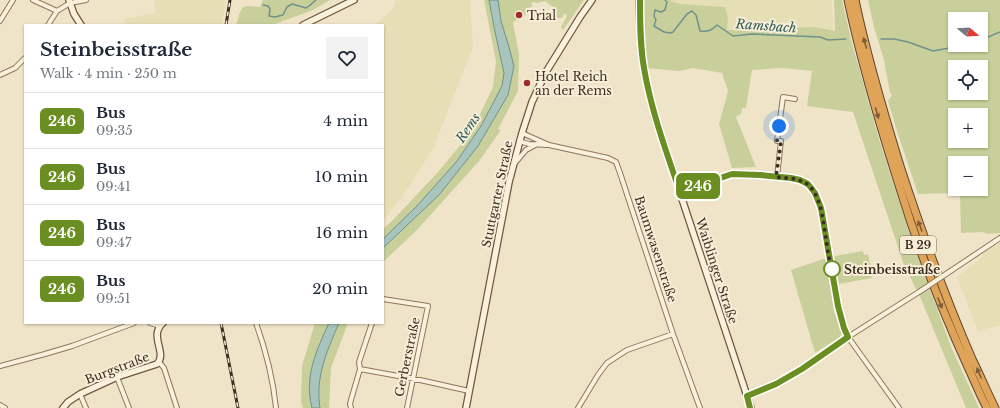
<!DOCTYPE html>
<meta charset="utf-8">
<style>
body{margin:0;font-family:"Libre Baskerville",serif;background:#f2f2f3;color:#1f2937;height:100vh;display:flex;flex-direction:column;font-size:15px;white-space:nowrap}
*{box-sizing:border-box;margin:0}
p{font-size:13px;color:#747a83}
.icon{flex:none;width:22px;height:22px;fill:none;stroke:currentColor;stroke-width:2;stroke-linecap:round;stroke-linejoin:round}
.map{position:relative;flex:1;overflow:hidden}
.sheet{position:absolute;left:24px;top:24px;width:360px;height:300px;display:flex;flex-direction:column;background:#fff;border-radius:0px;box-shadow:0 1px 3px #0004}
.sheet>*{flex:none}
.badge{padding:0 8px;border-radius:6px;font-size:14px;line-height:26px}
.needle{width:26px;rotate:108deg}
.fabs{position:absolute;left:948px;top:12px;display:grid;gap:8px}
.fabs a{display:grid;place-items:center;width:40px;height:40px;border-radius:0px;background:#fff;box-shadow:0 1px 3px #0004;font-size:20px}
.you{position:absolute;width:20px;height:20px;margin:-10px;border:3px solid #fff;border-radius:50%;background:#1a73e8;box-shadow:0 0 0 6px #1a73e833}
.map>.badge{position:absolute;translate:-50% -50%;box-shadow:0 0 0 2px #fff}
.round{display:grid;place-items:center;flex:none;width:42px;height:42px;border-radius:0px;background:#f2f2f3}
.summary{display:flex;align-items:center;justify-content:space-between;height:68px;padding:0 16px}
h1{font-size:19px;font-weight:700;line-height:30px}
ul{padding:0;list-style:none}
li{display:flex;align-items:center;gap:12px;height:56px;padding:0 16px;border-top:1px solid #e0e1e3}
li div{flex:1}
li b{display:block;font-size:15px}
li em{font-style:normal}
li .badge{min-width:44px;font-weight:700;text-align:center}
.map>svg:first-child{display:block}
</style>
<div class="map">
<svg width="1000" height="408" viewBox="0 0 1000 408">
<rect width="100%" height="100%" fill="#f0e4c8"/>
<path fill="#e6deb5" d="M155,0H226L222,25H126L124,19L155,13Z
M395,0H470L473,47L433,149L402,197L383,221V25H375L389,13L394,6Z
M671,0H832L833,31L814,27L727,30L728,18L671,1Z
M1000,240V325L978,331L957,277L982,257V254Z"/>
<path fill="#c9cf9b" fill-rule="evenodd" d="M263,0H330L313,10L272,25H236L240,12L243,7L248,6L260,7Z
M484,0H584L563,30L561,27L567,16L565,13L562,18H558L554,15V8L545,1L537,3L533,2L531,4L533,6L529,8L531,12L513,22L519,55L518,91L498,129L501,130L479,161L417,230L383,262V229L392,221L438,172L472,131L493,87L496,61Z
M643,0H671V1L680,4L725,7L728,18L727,30L814,27L835,31L834,0H842L852,44L861,75L878,136L909,232L951,347L979,408H966L921,299L904,265L853,112L807,106L812,71L782,68L752,70L746,108H742L741,114L736,117L756,167L732,168L719,124L728,91L722,73L693,68L679,71L647,68C642,45 642,23 643,0Z
M868,0H1000V233L988,234L982,232L961,233L960,193L918,194L897,131L888,101L892,95L890,93L884,60L874,27ZM955,19H981V45H955ZM955,67H981V93H955ZM955,115H981V141H955ZM955,163H981V189H955Z
M863,251L864,255L868,254L872,272L871,273L872,278L839,284L834,258L835,256Z
M826,258L834,311L842,332L840,337L815,353L791,270Z
M315,323H348L331,368L329,408H303L301,402L302,366Z"/>
<path fill="#a9c4bc" stroke="#6f938a" d="M489,0H498L501,21L509,47L514,66L508,95L478,146L439,195L383,248V239L417,206L457,161L481,126L502,86L504,73L495,32Z
M329,323H339C327,351 315,377 320,408H312C304,377 316,351 329,323Z"/>
<g fill="none" stroke-linecap="round" stroke-linejoin="round">
<path stroke="#6f938a" stroke-width="1.5" d="M665,0L667,2L665,10L661,12L655,10L654,16L656,20L654,26L664,32L670,33L673,32L687,14L692,11L696,15L700,31C709,32 712,30 717,25L733,36L752,34L820,37L828,40L846,39
M263,5L268,6L270,9L269,16L275,17L283,15L287,7L292,4L306,8L309,6L316,0
M881,39H894L908,42L933,51L966,45
M981,40L1000,32"/>
<g stroke="#8d765c" stroke-width="6">
<path id="street" d="M33,0L57,11L70,3L86,0
M0,21L13,0
M48,25L57,11
M0,75L15,68L25,58
M522,133L549,145L608,158L616,162L620,173L673,334L700,408
M519,141L529,144L547,145
M515,163L526,150L537,144
M777,177L781,141H777L783,97L795,99
M680,192L732,175H760L791,178L800,180L808,184L815,193L821,209L838,306L844,328L848,337L899,408
M952,270L1000,238
M383,299L428,306L407,408
M150,323L160,326
M256,323C266,351 273,378 276,408
M159,362L164,368L177,408
M0,366L45,354L72,346L134,323
M360,369L420,380L469,391
M117,377L129,408
M80,394L86,408
M747,396L770,387L802,369L848,337L922,290
M0,405L5,408
M351,408L350,404L351,400L360,369L359,362L372,323
M578,408L598,375L607,363L627,350L673,334"/>
</g>
<g stroke="#6f573f" stroke-width="8">
<path id="secondary" d="M69,0L74,14L81,25
M639,0C640,23 640,46 644,68C647,85 651,101 655,117L751,408
M303,25L354,0
M63,408L68,402L80,394L117,377L157,364C168,353 148,336 163,323
M466,408L509,182L522,133L532,102L546,72L580,17L592,0"/>
</g>
<g stroke="#5b4430" stroke-width="9">
<path id="highway" d="M848,0C861,61 879,122 898,182C917,245 940,306 968,367C974,380 980,395 987,408
M855,0C867,57 884,114 901,169C922,233 945,297 972,359C980,375 987,392 995,408"/>
</g>
<use href="#street" stroke="#faf1dc" stroke-width="4"/>
<use href="#secondary" stroke="#faf1dc" stroke-width="5.5"/>
<use href="#highway" stroke="#e0a458" stroke-width="7"/>
<g stroke="#3d2e20" stroke-width="3">
<path id="rail" d="M226,25L230,0
M221,323L238,408"/>
</g>
<use href="#rail" stroke="#f7eed8" stroke-width="1.5" stroke-dasharray="4.5" stroke-linecap="butt"/>
<g stroke="#8d765c" stroke-width="6" stroke-linecap="butt">
<path id="street-bridge" d="M922,290L952,270"/>
</g>
<use href="#street-bridge" stroke="#faf1dc" stroke-width="4"/>
</g>
<defs><path id="oneway-solid" d="M-6-.8H1V-3.2L6.5 0L1 3.2V.8H-6Z"/></defs>
<g fill="#7e5d36">
<use href="#oneway-solid" transform="translate(865 43) rotate(-105)"/>
<use href="#oneway-solid" transform="translate(877 113) rotate(74)"/>
<use href="#oneway-solid" transform="translate(920 226) rotate(-110)"/>
<use href="#oneway-solid" transform="translate(940 303) rotate(68)"/>
<use href="#oneway-solid" transform="translate(979 373) rotate(-114)"/>
</g>
<g fill="none" stroke-linecap="round" stroke-linejoin="round">
<g stroke="#fff" stroke-width="9">
<path id="line" d="M640,0C640,23 640,45 644,68C651,110 666,151 680,192L732,174L760,175L791,178L800,180L808,184L815,193L821,208L838,306L844,328L848,337L802,369L776,384L747,396L750,408"/>
</g>
<use href="#line" stroke="#6b8e23" stroke-width="6"/>
<path stroke="#3d2e20" stroke-width="4" stroke-dasharray="0 7.2" d="M779,126L777,141L781,142L776,177C786,178 798,178 807,184C826,197 824,247 832,269"/>
</g>
<g fill="#9e2a2b" stroke="#f7eed8" stroke-width="1.5">
<circle cx="519" cy="15" r="4"/>
<circle cx="527" cy="83" r="4"/>
</g>
<circle fill="#fff" stroke="#6b8e23" stroke-width="2" cx="832" cy="269" r="8"/>
<g text-anchor="middle" dominant-baseline="central" stroke-width="4" stroke-linejoin="round" paint-order="stroke">
<rect fill="#f7eed8" stroke="#756857" stroke-width="1" x="900" y="236" width="36" height="18" rx="3"/>
<g font-size="11" font-weight="bold" fill="#3d2e20">
<text x="918" y="245">B 29</text>
</g>
<g font-size="12" fill="#3d2e20" stroke="#f7eed8" text-anchor="start">
<text x="527" y="15">Trial</text>
<text x="535" y="76">Hotel Reich<tspan x="535" dy="14">an der Rems</tspan></text>
</g>
<g font-size="12" fill="#3d2e20" stroke="#f7eed8">
<text transform="translate(497 194) rotate(-78)">Stuttgarter Straße</text>
<text transform="translate(656 249) rotate(72)">Baumwasenstraße</text>
<text transform="translate(717 271) rotate(72)">Waiblinger Straße</text>
<text transform="translate(407 357) rotate(-78)">Gerberstraße</text>
<text transform="translate(117 368) rotate(-21)">Burgstraße</text>
</g>
<g font-size="12" font-weight="bold" fill="#3d2e20" stroke="#f7eed8" text-anchor="start">
<text x="844" y="269">Steinbeisstraße</text>
</g>
<g font-size="13" font-style="italic" fill="#2f5d5a" stroke="#f7eed8">
<text transform="translate(766 26) rotate(4)">Ramsbach</text>
<text transform="translate(468 128) rotate(-56)">Rems</text>
</g>
</g>
</svg>
<div class="fabs">
<a><svg class="needle" viewBox="-14 -14 28 28"><path d="M0-13l5 13h-10z" fill="#e53935"/><path d="M0 13l5-13h-10z" fill="#747a83"/></svg></a>
<a><svg class="icon" aria-label="locate" viewBox="0 0 24 24"><circle cx="12" cy="12" r="6"/><path d="M12 2v4M12 18v4M2 12h4M18 12h4"/></svg></a>
<a>+</a>
<a>−</a>
</div>
<div class="you" style="left:779px;top:126px"></div>
<b class="badge" style="left:698px;top:186px;background:#6b8e23;color:#fff">246</b>
<section class="sheet">
<div class="summary"><div><h1>Steinbeisstraße</h1><p>Walk · 4 min · 250 m</p></div><a class="round"><svg class="icon" aria-label="heart" viewBox="0 0 24 24"><path d="M12 20l-8-8c-3-5 5-10 8-4 3-6 11-1 8 4z"/></svg></a></div>
<ul>
<li><span class="badge" style="background:#6b8e23;color:#fff">246</span><div><b>Bus</b><p>09:35</p></div><em>4 min</em></li>
<li><span class="badge" style="background:#6b8e23;color:#fff">246</span><div><b>Bus</b><p>09:41</p></div><em>10 min</em></li>
<li><span class="badge" style="background:#6b8e23;color:#fff">246</span><div><b>Bus</b><p>09:47</p></div><em>16 min</em></li>
<li><span class="badge" style="background:#6b8e23;color:#fff">246</span><div><b>Bus</b><p>09:51</p></div><em>20 min</em></li>
</ul>
</section>
</div>
